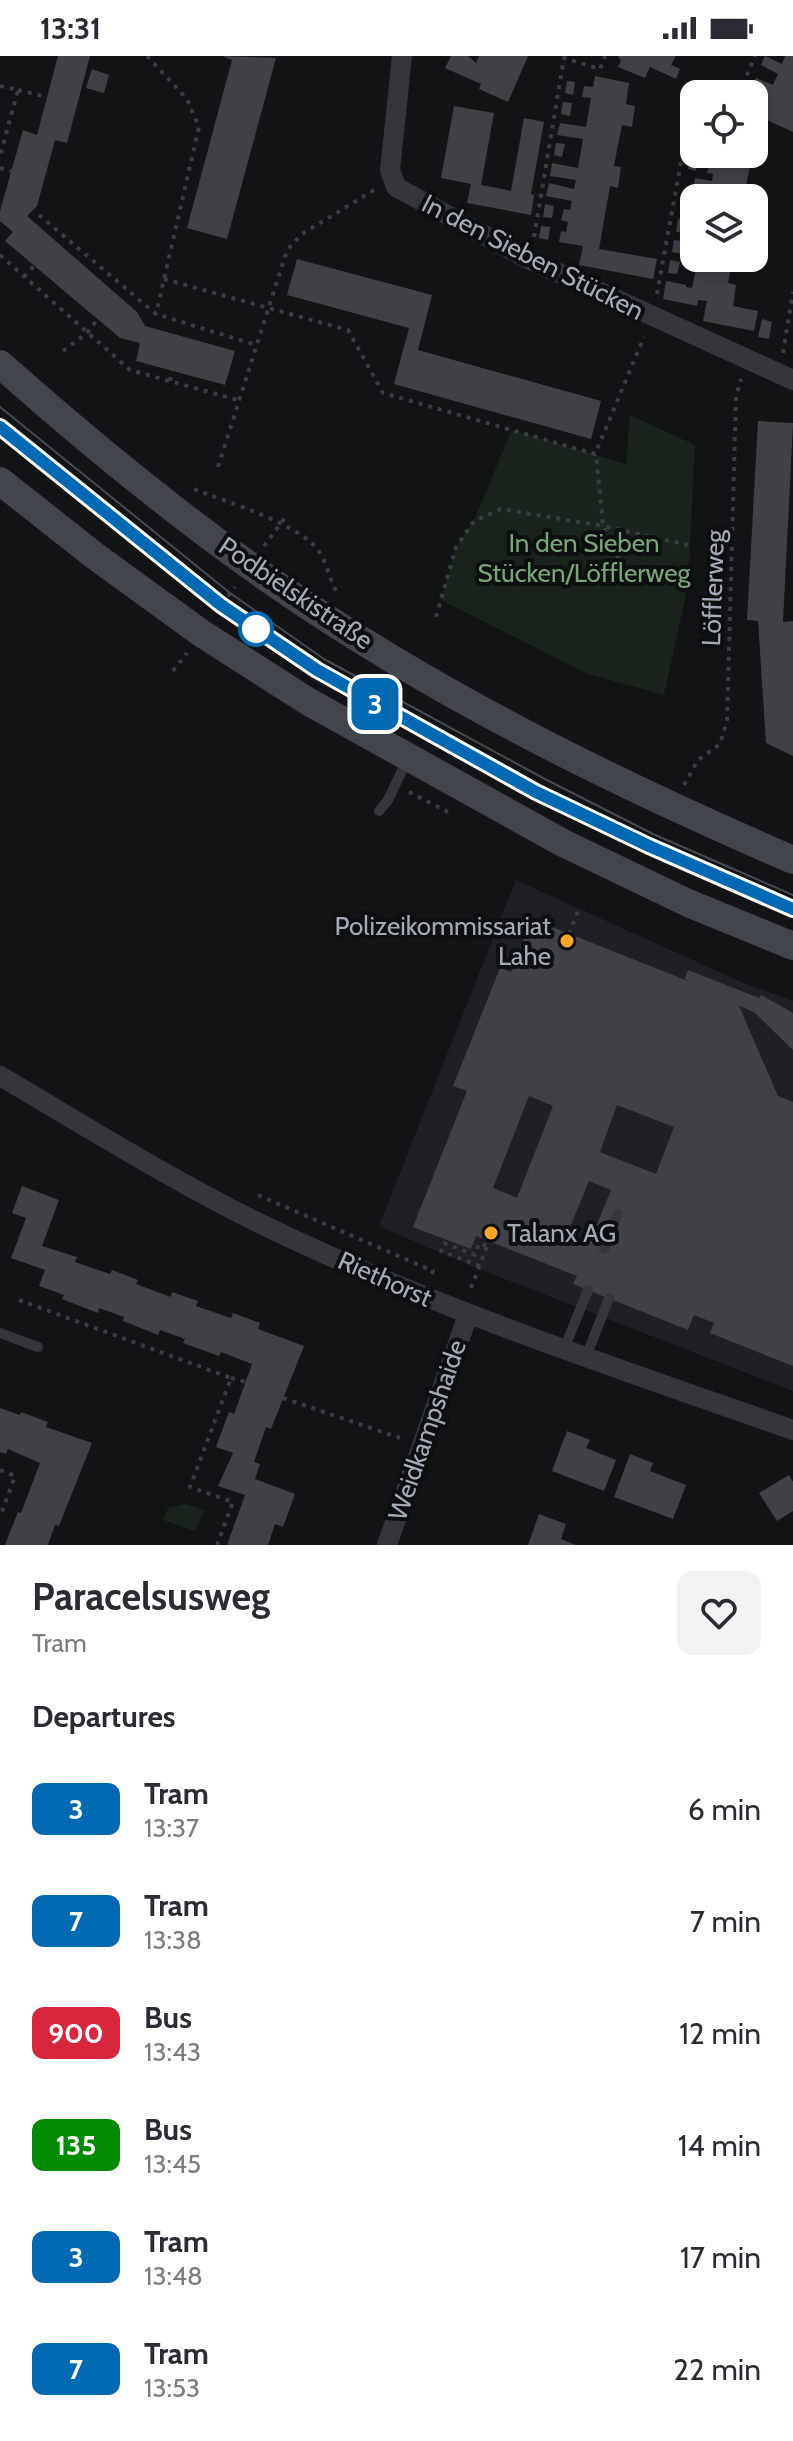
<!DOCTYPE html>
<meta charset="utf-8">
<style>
body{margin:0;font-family:Cabin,sans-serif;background:#f2f2f3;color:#2b2b33;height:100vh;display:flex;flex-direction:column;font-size:30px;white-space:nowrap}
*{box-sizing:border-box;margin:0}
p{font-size:26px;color:#7c7c81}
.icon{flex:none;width:44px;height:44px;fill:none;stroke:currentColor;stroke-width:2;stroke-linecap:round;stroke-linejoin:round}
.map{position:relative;height:1489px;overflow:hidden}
.drawer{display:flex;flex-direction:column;background:#fff;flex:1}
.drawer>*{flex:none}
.badge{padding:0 16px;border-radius:12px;font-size:28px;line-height:52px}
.buttons{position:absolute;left:680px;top:24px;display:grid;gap:16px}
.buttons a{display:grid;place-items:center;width:88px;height:88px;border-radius:16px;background:#fff;box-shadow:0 4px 12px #0003;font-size:40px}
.map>.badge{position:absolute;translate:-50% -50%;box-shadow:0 0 0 4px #fff}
h2{padding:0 32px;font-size:30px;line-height:72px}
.round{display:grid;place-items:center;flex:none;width:84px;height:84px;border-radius:16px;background:#f2f2f3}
.head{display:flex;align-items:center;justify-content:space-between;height:136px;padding:0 32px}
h1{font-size:38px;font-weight:700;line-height:60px}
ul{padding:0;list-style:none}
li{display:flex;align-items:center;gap:24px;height:112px;padding:0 32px}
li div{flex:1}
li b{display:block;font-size:30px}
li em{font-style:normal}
li .badge{min-width:88px;font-weight:700;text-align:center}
.status{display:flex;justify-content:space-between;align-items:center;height:56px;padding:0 40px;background:#fff;direction:ltr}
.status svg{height:22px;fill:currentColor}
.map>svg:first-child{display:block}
</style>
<div class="status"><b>13:31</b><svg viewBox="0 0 49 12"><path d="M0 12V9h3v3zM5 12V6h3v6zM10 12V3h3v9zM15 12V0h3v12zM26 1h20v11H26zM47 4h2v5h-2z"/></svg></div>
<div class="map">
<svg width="793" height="1489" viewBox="0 0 793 1489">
<rect width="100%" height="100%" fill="#131416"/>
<path fill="#1f2023" d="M516,824L739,925L793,945V1335L474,1211L379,1170Z"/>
<path fill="#1b241c" d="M630,359L695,389L688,529L664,639L588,618L441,544L456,491L474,464L512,374L626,408Z
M185,1448L205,1454L195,1475L163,1464L168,1452Z"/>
<path fill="#3f4146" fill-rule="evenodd" d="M58,0H90L67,87L55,84L37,150L27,160L137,256L145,270L235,295L225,329L136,305L140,287L120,282L5,185L13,176L0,165V155L23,74L37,79Z
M222,0L276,2L227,183L187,172L232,4Z
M451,0H468L476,7L479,0H528L508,46L479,33L481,28L445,12Z
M618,0H676L671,9L680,13L676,23L650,11L645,22L618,11L621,5Z
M765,0L782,8L785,0H793V76L754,58V47L763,51L768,38L751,31L756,22L773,29L778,18L761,9Z
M92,13L109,19L104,37L86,32Z
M595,20L629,27L626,48L635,50L632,71L622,69L614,110L621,111L618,132L610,130L599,193L657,203L653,223L579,209L583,190L559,186L561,175L566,176L568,166L561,164L564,153L570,154L572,145L546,140L549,127L574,133L576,124L550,120L552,107L578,112L583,83L557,79L560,67L586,71L591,42L582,41L584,30L593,31Z
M567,25L575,26L573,39L565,37Z
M563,46L572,47L570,60L561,58Z
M454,50L494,57L481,129L502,133L511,135L524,62L544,66L531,138L534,139L531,159L467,147L471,128L441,122Z
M754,83L765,85L761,106L751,104L744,142H709V139L693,136L695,122L712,125L713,118L707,117L709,107L715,108L717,98H754Z
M556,87L565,88L562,101L554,99Z
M690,101L698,103L696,115L688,113Z
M682,142L694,144V157L680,155Z
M545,148L554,150L552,162L543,161Z
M678,163L687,165L685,177L676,176Z
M541,170L550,171L548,184L539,182Z
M674,184L683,185L681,198L672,196Z
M698,202H733L728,227L736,229L733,250L758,255L754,275L703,265L707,245L698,244L697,250L663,243L666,225L686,229V231L692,232Z
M297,203L432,239L418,294L601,345L591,383L394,328L409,272L287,239Z
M670,204L680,206L677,218L668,217Z
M762,263L772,266L769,283L758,281Z
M758,365L793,367L783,566L793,565V700L766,687L758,565L747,564Z
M532,863L688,925L685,922L688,914L759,942L761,939L793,957V994L754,956L739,950L778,1040L793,1046V1310L710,1277L714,1267L694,1259L688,1274L573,1228L577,1220L476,1180L471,1193L413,1171L467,1035L453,1030L500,912L511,916ZM529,1040L553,1050L517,1142L493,1132ZM617,1049L674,1071L656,1118L600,1096ZM589,1125L611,1134L588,1190L566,1181Z
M22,1130L59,1144L42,1190L77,1201L75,1206L110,1218L112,1214L138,1224L136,1228L171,1241L172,1236L198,1245L196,1250L231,1262L233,1257L260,1267L258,1273L304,1290L271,1373L266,1371L254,1406L260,1408L255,1423L295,1438L283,1471L275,1468L268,1489H227L245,1439L218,1430L233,1397L216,1391L229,1356L234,1358L252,1308L221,1296L219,1300L183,1287L185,1283L160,1274L158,1279L123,1265L124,1261L99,1252L98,1257L62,1243L64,1239L39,1230L45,1214L11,1202L26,1162L12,1157Z
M0,1352L20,1359L21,1356L48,1366L46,1371L92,1387L59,1470L55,1469L48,1489H5L18,1456L21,1457L40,1407L8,1393L6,1398L0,1396Z
M567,1375L590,1384L586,1392L616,1404L604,1435L552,1415Z
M630,1398L653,1407L650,1415L686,1429L673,1463L614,1441Z
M789,1419L793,1426V1455L777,1465L759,1437Z
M539,1458L566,1468L561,1483L576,1489H528Z"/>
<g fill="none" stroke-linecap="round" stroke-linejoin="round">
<path stroke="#3a3d42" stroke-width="4" stroke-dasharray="4 6" stroke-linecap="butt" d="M147,0L187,43L199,71L156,258
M0,30L18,34L0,100
M18,34L47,41
M739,38L755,0
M0,112L11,115
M39,159L156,258L256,289
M534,181L564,2L600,13L605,0
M0,199L130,314L238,344
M24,221L34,210
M164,223L348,274L383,337L595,398L644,281
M657,238L690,56L694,57
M63,295L87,277L97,264
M783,297L793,236
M170,325L172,314
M218,411L287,194L302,178L374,134
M194,433C224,445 306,470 320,497C327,509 330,524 337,537
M264,490L287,459
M623,512L603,470L688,489
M216,556L235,531
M436,561L456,491L474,465L501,453L603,470L596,398
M173,615L187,597
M684,729L698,704L720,688L727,665L736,341L741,323
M409,736L448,756
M569,878L580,850
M258,1139L433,1215L431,1219
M480,1210L441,1195L444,1187L475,1199L479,1187L487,1190
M471,1232L489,1185
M19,1244L231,1322L190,1431L233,1446L217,1489
M231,1322L246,1326
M283,1342L400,1382
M0,1414L15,1420L0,1461"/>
<path stroke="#34363b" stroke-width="10" d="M379,755L388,744L407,704
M604,1193L618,1158
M0,1277L38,1291
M564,1293L588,1234
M586,1301L609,1242"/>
<path stroke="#34363b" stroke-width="20" d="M402,0L390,114L396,131L530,204L793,324
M0,1020C87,1071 173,1125 263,1169C434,1252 614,1311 793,1374
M387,1489L468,1259"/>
<path stroke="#42454b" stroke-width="28" d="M0,308C88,386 183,464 280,531C440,641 615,727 793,804
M0,425L95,500L201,577L309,646L563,787L688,847L793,890"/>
<path stroke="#474a50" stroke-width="2" d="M0,351L230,537L324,603L543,722L653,778L793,839
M0,371L221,549L317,614L536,736L649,790L793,853"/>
</g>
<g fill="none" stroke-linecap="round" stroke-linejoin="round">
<g stroke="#fff" stroke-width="18">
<path id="line" d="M0,371L221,549L317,614L536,736L649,790L793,853"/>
</g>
<use href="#line" stroke="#0069b4" stroke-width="12"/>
</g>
<circle fill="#fff" stroke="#0069b4" stroke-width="4" cx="256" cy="573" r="16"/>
<g fill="#ffa722" stroke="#0e0f10" stroke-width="3">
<circle cx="567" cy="885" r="8"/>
<circle cx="491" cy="1177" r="8"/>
</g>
<g text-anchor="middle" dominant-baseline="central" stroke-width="8" stroke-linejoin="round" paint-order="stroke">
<g font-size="26" fill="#a4abb7" stroke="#0e0f10">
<text transform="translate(533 201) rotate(27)">In den Sieben Stücken</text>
<text transform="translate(713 532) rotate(-88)">Löfflerweg</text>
<text transform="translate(296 537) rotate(34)">Podbielskistraße</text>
<text transform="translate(385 1223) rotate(24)">Riethorst</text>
<text transform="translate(427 1374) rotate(-71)">Weidkampshaide</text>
</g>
<g font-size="26" fill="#79a479" stroke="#0e0f10">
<text x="584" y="487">In den Sieben<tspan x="584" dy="30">Stücken/Löfflerweg</tspan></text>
</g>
<g font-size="26" fill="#a4abb7" stroke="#0e0f10" text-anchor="end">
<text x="551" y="870">Polizeikommissariat<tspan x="551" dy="30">Lahe</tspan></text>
<text x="507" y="1177" text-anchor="start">Talanx AG</text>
</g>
</g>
</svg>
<div class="buttons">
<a><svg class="icon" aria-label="locate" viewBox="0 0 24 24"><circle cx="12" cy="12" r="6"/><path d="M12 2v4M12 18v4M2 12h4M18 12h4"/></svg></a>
<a><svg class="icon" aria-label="layers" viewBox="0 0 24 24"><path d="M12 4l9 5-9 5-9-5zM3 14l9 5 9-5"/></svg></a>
</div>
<b class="badge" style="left:375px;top:648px;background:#0069b4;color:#fff">3</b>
</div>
<section class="drawer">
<div class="head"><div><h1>Paracelsusweg</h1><p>Tram</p></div><a class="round"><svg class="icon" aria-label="heart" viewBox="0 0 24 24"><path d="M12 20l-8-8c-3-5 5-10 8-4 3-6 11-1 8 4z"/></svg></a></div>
<h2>Departures</h2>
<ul>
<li><span class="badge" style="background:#0069b4;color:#fff">3</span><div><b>Tram</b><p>13:37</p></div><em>6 min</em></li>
<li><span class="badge" style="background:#0069b4;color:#fff">7</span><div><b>Tram</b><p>13:38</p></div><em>7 min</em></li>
<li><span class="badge" style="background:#d7263d;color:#fff">900</span><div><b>Bus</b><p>13:43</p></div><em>12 min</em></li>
<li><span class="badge" style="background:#008b00;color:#fff">135</span><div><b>Bus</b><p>13:45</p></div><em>14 min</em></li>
<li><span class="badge" style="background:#0069b4;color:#fff">3</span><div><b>Tram</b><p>13:48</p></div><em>17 min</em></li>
<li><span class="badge" style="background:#0069b4;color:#fff">7</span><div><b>Tram</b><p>13:53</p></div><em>22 min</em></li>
</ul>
</section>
